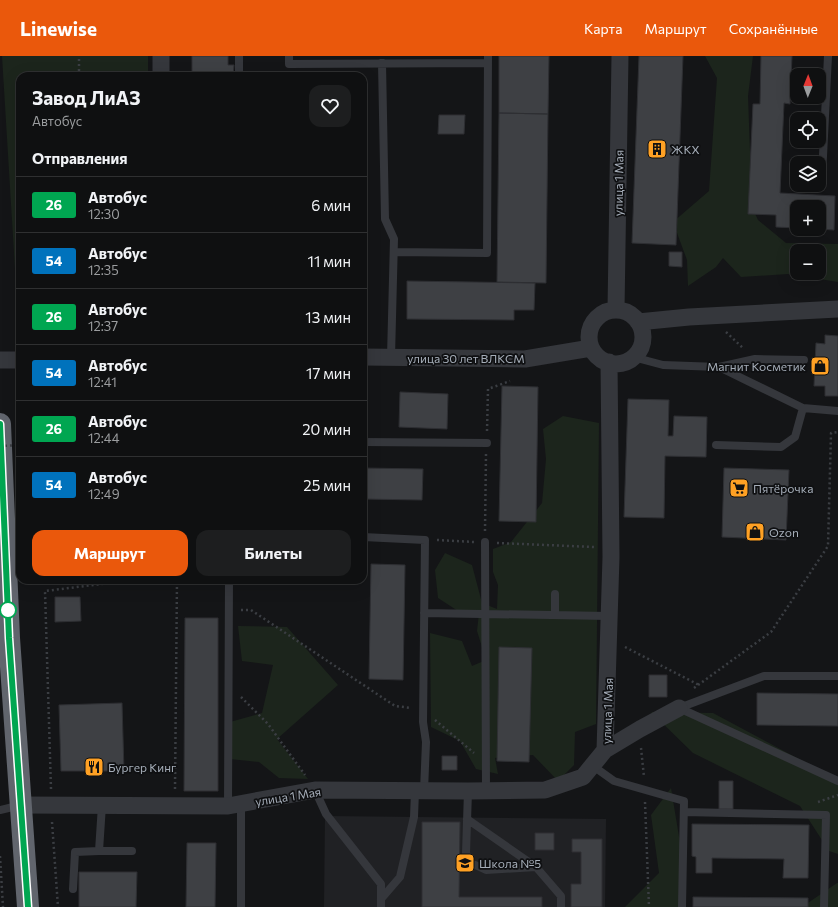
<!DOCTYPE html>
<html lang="ru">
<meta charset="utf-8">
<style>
body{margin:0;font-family:Commissioner,sans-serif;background:#1d1e1f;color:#f1f3f6;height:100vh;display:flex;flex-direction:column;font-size:15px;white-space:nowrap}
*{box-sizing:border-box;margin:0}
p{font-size:13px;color:#9b9d9f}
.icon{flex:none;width:22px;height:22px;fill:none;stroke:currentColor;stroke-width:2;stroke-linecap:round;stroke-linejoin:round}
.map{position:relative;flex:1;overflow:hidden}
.sheet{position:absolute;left:16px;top:16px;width:351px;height:512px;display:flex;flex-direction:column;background:#0f1011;border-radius:12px;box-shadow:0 4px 16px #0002,0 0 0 1px #2f3031}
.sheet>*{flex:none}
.badge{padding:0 8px;border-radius:3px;font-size:14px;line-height:26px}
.needle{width:26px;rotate:1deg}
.fabs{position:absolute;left:790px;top:12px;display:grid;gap:8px}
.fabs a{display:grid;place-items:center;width:36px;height:36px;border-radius:8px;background:#0f1011;box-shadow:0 4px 16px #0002,0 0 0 1px #2f3031;font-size:20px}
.map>.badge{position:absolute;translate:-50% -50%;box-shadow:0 0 0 2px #fff}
h2{padding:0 16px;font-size:15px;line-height:36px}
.round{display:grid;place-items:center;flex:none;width:42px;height:42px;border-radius:12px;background:#1d1e1f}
.summary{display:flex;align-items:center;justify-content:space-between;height:68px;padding:0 16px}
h1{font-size:19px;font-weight:700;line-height:30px}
.cta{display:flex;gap:8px;margin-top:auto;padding:8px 16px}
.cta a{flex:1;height:46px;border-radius:12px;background:#ea580c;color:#fff;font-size:16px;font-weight:700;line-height:46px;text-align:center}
.cta a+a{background:#1d1e1f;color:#f1f3f6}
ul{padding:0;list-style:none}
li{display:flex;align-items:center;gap:12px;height:56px;padding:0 16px;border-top:1px solid #2f3031}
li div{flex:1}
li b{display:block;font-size:15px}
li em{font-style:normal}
li .badge{min-width:44px;font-weight:700;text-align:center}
header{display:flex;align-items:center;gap:24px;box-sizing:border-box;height:56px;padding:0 20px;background:#ea580c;color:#fff}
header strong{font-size:19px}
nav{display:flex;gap:22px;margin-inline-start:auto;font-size:14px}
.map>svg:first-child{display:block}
</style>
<header>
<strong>Linewise</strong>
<nav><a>Карта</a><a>Маршрут</a><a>Сохранённые</a></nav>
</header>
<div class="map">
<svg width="838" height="851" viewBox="0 0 838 851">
<rect width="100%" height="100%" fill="#141517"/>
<path fill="#202124" d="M325,760L606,763L605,851H324Z"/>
<path fill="#1c251c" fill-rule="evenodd" d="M2,0H148V20H20V253L17,246Z
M705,0H753L748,40L752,151L758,164L786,187L838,188V226L788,218L741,221L723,202L716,211L688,230L687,204L673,166L709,135L717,22ZM797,195H819V217H797Z
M563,360L599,367L596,668L575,676L574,709L558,725L533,699L495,702L498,718L476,713L460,685L431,671L430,577L462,585L472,610L486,604L477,575L479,557L458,555L438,542L435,514L445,497L472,509L482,547L497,553L498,529L493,516V493L511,486L542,447L546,403L543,373Z
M238,570L287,571L338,629L277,683L308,723L279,722L259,706L230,703V666L262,657L273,609L242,605Z
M651,656L713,657L838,724V798L829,795L800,750L693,697Z
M671,732L684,811L681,851H625L659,817L651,759Z
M837,827H838V851H802Z"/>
<path fill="#3e4044" stroke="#2e2f33" d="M192,0H228V9H234L233,20H192Z
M499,0H549L548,58L499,57Z
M639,0H683L676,189L632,187Z
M761,0H792L790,48L784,47L780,137L835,140L834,174L819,173V151H797V172L776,171V159L748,158L753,48H760Z
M499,57L548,58L546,227L497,226Z
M439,59H465L464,78H438Z
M669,196H682V211L669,210Z
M407,225L535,227L534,254H514V264L407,263Z
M825,279L838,280V340H825V330H814L816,287L825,288Z
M502,330L538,331L536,466L499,465Z
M400,336L448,338L447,373L399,371Z
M628,343L669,344L668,380H673L674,360L707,361L706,401L665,400L664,462L624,461Z
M363,412L423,413L422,444L363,443Z
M724,412L789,414L786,484L722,481Z
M371,508L405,509L403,624L369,623Z
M55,541H80L81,565L55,566Z
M185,562H218V735H184Z
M499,591L532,592L529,706L497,705Z
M649,619H667V641H649Z
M757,637L838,638V670L757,669Z
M122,647L124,715H61L59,649Z
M442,700H457V714H442Z
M719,725H733V753H719Z
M422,766H460L459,841H542V851H422Z
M692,768L809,769L808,822H783L784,803L712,802V817H696V801L692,800Z
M535,777H554V794H535Z
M572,783H602V851H571V828H581V796H572Z
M187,787H216L215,851H186Z
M79,816H137L136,851H79Z
M693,841L808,842V851H693Z"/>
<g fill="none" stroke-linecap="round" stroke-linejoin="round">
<path stroke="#3b3e43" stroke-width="2.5" stroke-dasharray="2 3" stroke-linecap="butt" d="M79,20V0
M726,276L744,293
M487,375L488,333L510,325
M485,475L486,398
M437,484L474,486
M497,487L594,491
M241,554H251L395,650L411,652
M625,591L699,629
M694,632L771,576L828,490L831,377L838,376
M241,641L268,668L305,719
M435,664L474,697
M641,692L644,721
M51,733L45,535L134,524
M175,733L177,524
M645,746L649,851
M818,746L838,739
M52,766L58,851
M0,800L3,851"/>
<path stroke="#35373c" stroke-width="8" d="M289,0V8L488,7
M382,7L385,163L394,183L391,301
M239,20V0
M822,120L828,0
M394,196L487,197L488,0
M633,301L663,309L719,311L803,352L838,355
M719,311L755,303L804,304
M363,386L487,387
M716,389L781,391L795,381L803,352
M363,481L425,484L423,666L426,686L424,735
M485,486L486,735
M424,557L609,560
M555,559V538
M679,652L838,725
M679,652L764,620H838
M593,710L614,725L684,745L682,851
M315,734L326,758L381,828V851
M468,735L466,797L471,807L486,814L536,811L561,840V851
M102,749L99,795H132
M228,750L229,524
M0,754L21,749
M684,756L826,759L824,851
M467,763L536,811
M73,833L75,796L99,795
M381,843L400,821L414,761L415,735
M241,851V748"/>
<path stroke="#35373c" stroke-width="17" d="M161,20V0
M616,254L620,0
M589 281a27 27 0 1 1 54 0a27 27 0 1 1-54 0Z
M638,266L689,261L838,253
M363,301L525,303L591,292
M0,304H20
M605,694L640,673L679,652
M21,749L228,750L315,734L468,735L545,734L583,721L605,694L611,501L609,306"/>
<path stroke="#61656d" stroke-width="22" d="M0,368L9,582L28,851"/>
<path stroke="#3b3e43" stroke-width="2.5" stroke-dasharray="2 3" stroke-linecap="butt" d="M0,390L20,389"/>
</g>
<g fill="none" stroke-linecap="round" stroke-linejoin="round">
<g stroke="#fff" stroke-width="9">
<path id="line" d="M0,368L9,582L28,851"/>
</g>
<use href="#line" stroke="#00a651" stroke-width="6"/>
</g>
<defs>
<g id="building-square" transform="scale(1)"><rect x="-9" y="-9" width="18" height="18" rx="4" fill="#ffa124" stroke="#0f1012"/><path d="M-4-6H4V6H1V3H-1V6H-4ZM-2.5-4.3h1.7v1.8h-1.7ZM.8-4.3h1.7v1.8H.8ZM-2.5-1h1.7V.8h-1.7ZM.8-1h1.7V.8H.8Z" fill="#111"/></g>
<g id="shop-square" transform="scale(1)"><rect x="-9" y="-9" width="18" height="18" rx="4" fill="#ffa124" stroke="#0f1012"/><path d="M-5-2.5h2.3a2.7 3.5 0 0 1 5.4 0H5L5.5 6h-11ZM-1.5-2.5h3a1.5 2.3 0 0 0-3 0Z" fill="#111"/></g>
<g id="supermarket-square" transform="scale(1)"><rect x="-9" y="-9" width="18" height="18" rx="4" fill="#ffa124" stroke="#0f1012"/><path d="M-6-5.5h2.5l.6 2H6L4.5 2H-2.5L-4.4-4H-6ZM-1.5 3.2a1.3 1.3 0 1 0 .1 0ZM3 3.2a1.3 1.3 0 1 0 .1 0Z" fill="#111"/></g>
<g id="restaurant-square" transform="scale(1)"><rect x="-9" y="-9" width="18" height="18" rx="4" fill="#ffa124" stroke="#0f1012"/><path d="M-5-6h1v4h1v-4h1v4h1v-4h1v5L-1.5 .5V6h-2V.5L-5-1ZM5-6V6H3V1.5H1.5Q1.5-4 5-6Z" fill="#111"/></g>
<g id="school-square" transform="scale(1)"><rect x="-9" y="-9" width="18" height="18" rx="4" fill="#ffa124" stroke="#0f1012"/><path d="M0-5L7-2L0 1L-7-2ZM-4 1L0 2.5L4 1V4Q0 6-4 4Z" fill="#111"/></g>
</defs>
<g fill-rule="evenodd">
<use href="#building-square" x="657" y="93"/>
<use href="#shop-square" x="820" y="310"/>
<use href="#supermarket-square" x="739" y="432"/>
<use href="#shop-square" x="755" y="476"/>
<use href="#restaurant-square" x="94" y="711"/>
<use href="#school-square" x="465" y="807"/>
</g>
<circle fill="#fff" stroke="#00a651" stroke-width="2" cx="8" cy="554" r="8"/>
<g text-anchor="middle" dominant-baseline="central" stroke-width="3.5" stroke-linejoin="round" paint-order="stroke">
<g font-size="12" fill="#a5adb8" stroke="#0f1012" text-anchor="start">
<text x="671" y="93">ЖКХ</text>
<text x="806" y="310" text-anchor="end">Магнит Косметик</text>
<text x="753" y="432">Пятёрочка</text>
<text x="769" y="476">Ozon</text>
<text x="108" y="711">Бургер Кинг</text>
<text x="479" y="807">Школа №5</text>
</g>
<g font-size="12" fill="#a5adb8" stroke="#0f1012">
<text transform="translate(618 127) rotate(-89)">улица 1 Мая</text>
<text x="466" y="302">улица 30 лет ВЛКСМ</text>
<text transform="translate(607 655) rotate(-88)">улица 1 Мая</text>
<text transform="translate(288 740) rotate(-9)">улица 1 Мая</text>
</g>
</g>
</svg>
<div class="fabs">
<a><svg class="needle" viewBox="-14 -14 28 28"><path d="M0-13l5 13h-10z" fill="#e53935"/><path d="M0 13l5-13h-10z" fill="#9b9d9f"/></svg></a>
<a><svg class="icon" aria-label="locate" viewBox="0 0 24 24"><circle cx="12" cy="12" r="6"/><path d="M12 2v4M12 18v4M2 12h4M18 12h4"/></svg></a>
<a><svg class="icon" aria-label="layers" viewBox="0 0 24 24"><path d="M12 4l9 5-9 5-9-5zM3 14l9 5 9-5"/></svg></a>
<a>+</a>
<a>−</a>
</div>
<section class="sheet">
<div class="summary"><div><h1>Завод ЛиАЗ</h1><p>Автобус</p></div><a class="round"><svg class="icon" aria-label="heart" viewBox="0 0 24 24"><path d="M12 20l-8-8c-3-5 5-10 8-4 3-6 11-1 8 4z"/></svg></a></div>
<h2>Отправления</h2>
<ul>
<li><span class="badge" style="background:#00a651;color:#fff">26</span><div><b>Автобус</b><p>12:30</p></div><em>6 мин</em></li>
<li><span class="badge" style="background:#0072bc;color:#fff">54</span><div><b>Автобус</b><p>12:35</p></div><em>11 мин</em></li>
<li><span class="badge" style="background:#00a651;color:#fff">26</span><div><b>Автобус</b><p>12:37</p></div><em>13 мин</em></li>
<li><span class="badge" style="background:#0072bc;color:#fff">54</span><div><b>Автобус</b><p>12:41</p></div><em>17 мин</em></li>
<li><span class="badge" style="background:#00a651;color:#fff">26</span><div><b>Автобус</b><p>12:44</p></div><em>20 мин</em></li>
<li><span class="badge" style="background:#0072bc;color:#fff">54</span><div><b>Автобус</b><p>12:49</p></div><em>25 мин</em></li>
</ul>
<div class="cta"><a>Маршрут</a><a>Билеты</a></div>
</section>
</div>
